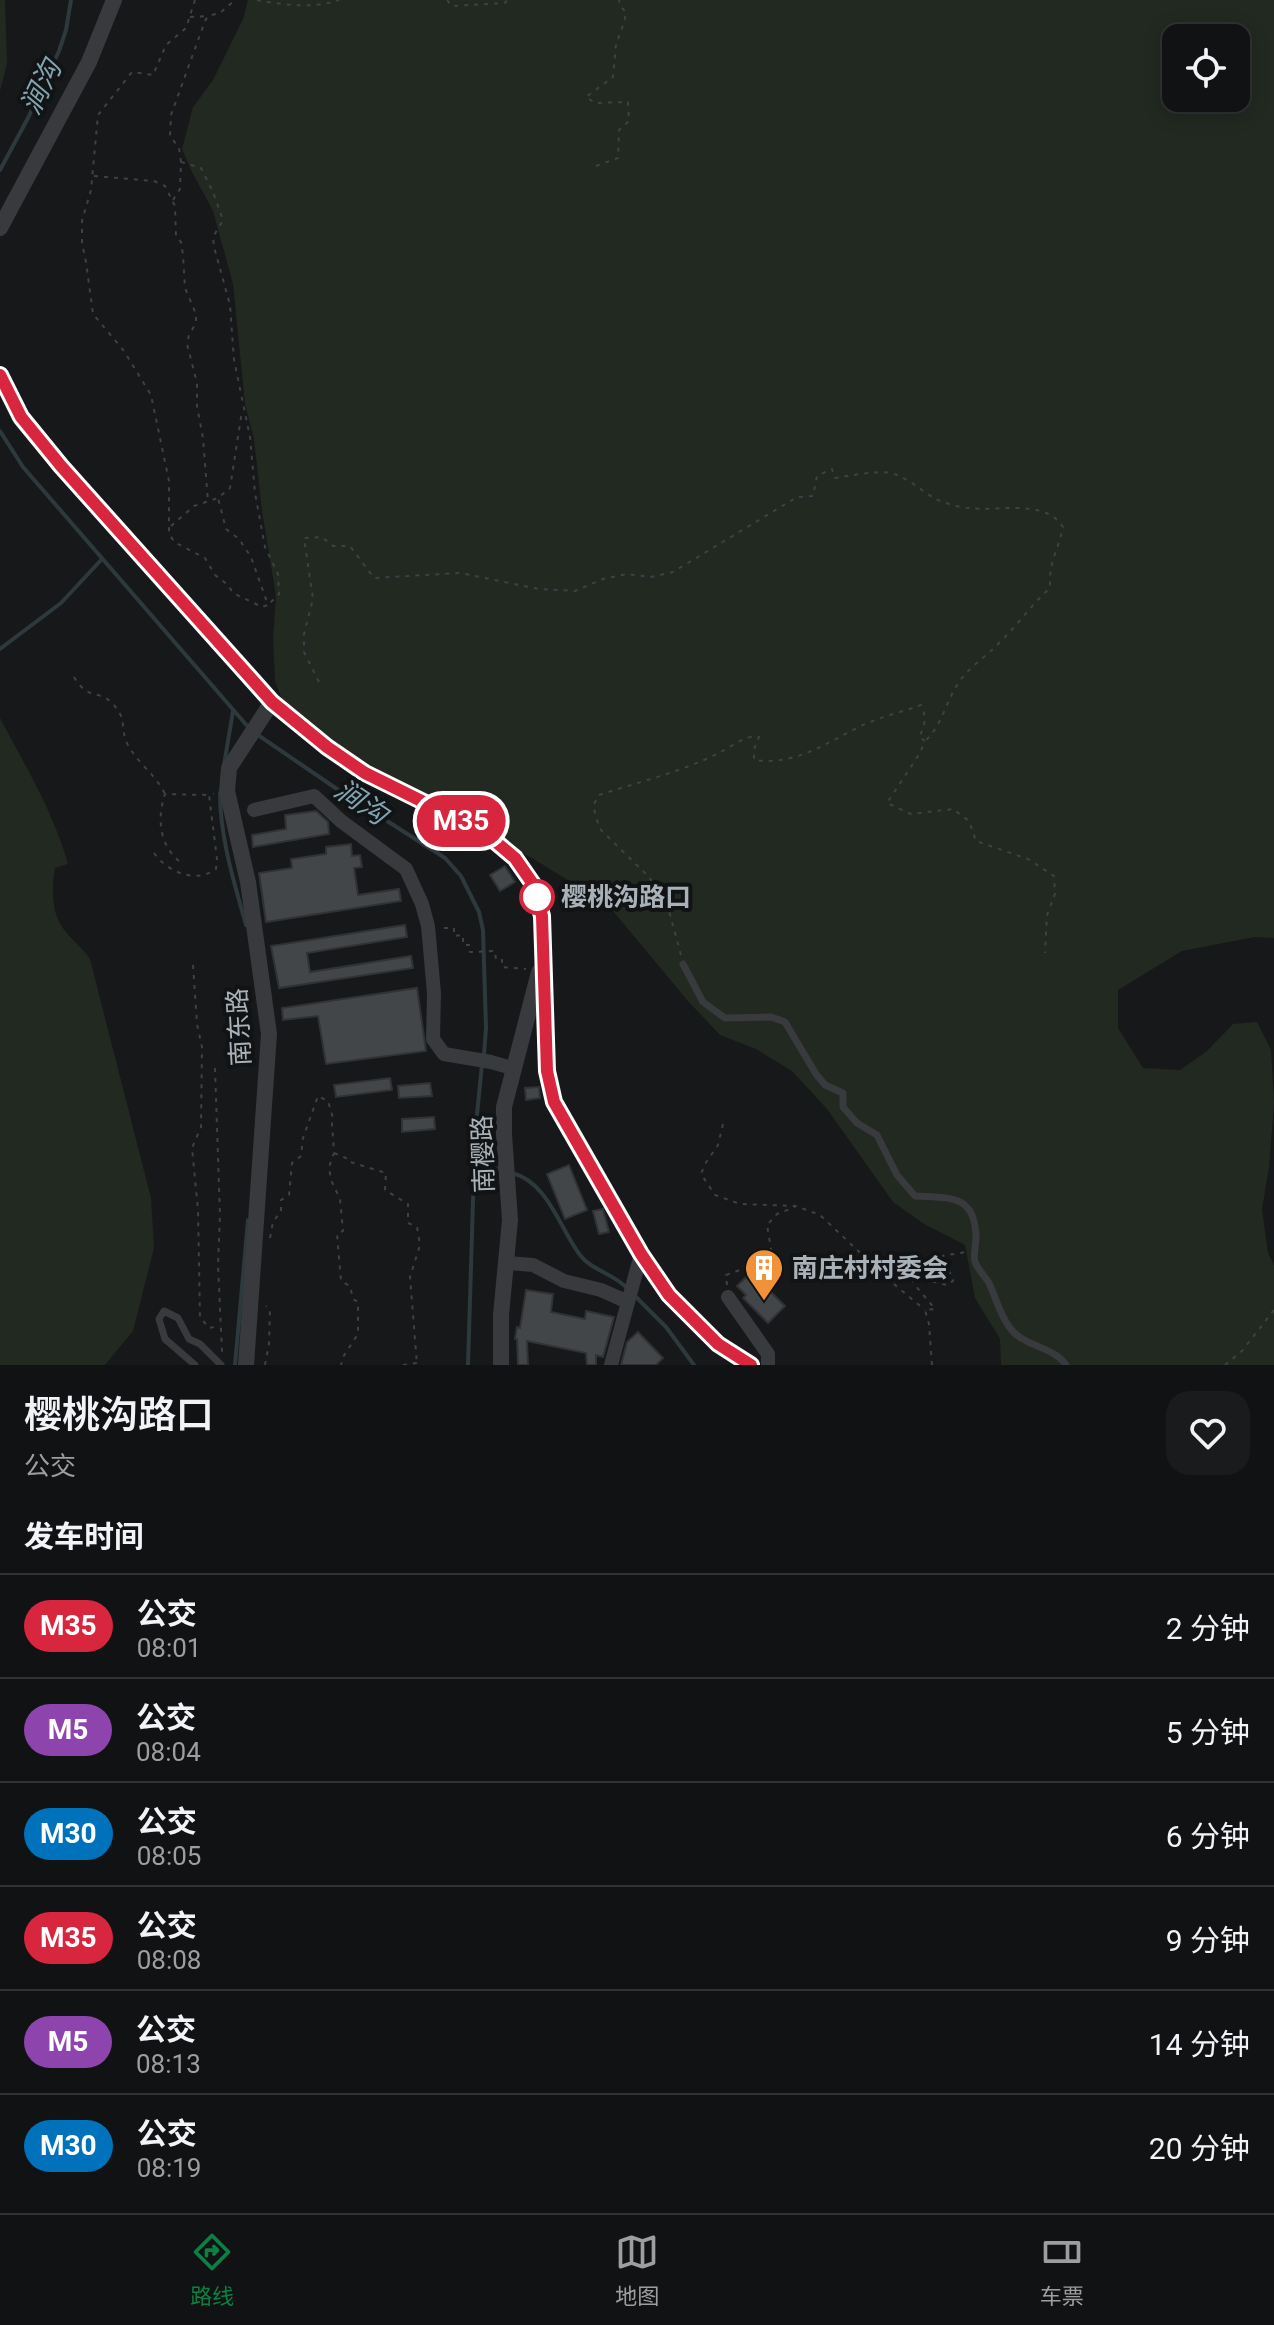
<!DOCTYPE html>
<html lang="zh">
<meta charset="utf-8">
<style>
body{margin:0;font-family:Roboto,"Noto Sans SC",sans-serif;background:#1a1b1c;color:#f1f3f6;height:100vh;display:flex;flex-direction:column;font-size:30px;white-space:nowrap}
*{box-sizing:border-box;margin:0}
p{font-size:26px;color:#9c9ea0}
.icon{flex:none;width:44px;height:44px;fill:none;stroke:currentColor;stroke-width:2;stroke-linecap:round;stroke-linejoin:round}
.map{position:relative;height:1365px;overflow:hidden}
.panel{display:flex;flex-direction:column;background:#111213;flex:1}
.panel>*{flex:none}
.badge{padding:0 16px;border-radius:26px;font-size:28px;line-height:52px}
.controls{position:absolute;left:1162px;top:24px;display:grid;gap:16px}
.controls a{display:grid;place-items:center;width:88px;height:88px;border-radius:16px;background:#111213;box-shadow:0 4px 20px #0003,0 0 0 2px #303233;font-size:40px}
.map>.badge{position:absolute;translate:-50% -50%;box-shadow:0 0 0 4px #fff}
h2{padding:0 24px;font-size:30px;line-height:72px}
.round{display:grid;place-items:center;flex:none;width:84px;height:84px;border-radius:24px;background:#1a1b1c}
.head{display:flex;align-items:center;justify-content:space-between;height:136px;padding:0 24px}
h1{font-size:38px;font-weight:600;line-height:60px}
ul{padding:0;list-style:none}
li{display:flex;align-items:center;gap:24px;height:104px;padding:0 24px;border-top:2px solid #303233}
li div{flex:1}
li b{display:block;font-size:30px}
li em{font-style:normal}
li .badge{min-width:88px;font-weight:700;text-align:center}
.menu{display:flex;justify-content:space-around;align-items:center;height:112px;border-top:2px solid #303233;background:#111213;font-size:22px;color:#9c9ea0}
.menu a{display:grid;justify-items:center;gap:4px}
.menu .on{color:#0b8043}
.map>svg:first-child{display:block}
</style>
<div class="map">
<svg width="1274" height="1365" viewBox="0 0 1274 1365">
<rect width="100%" height="100%" fill="#171819"/>
<path fill="#212921" fill-rule="evenodd" d="M0,0H5L7,63L0,91Z
M248,0H1274V938L1255,937L1182,951L1118,990V1028L1143,1068L1180,1070L1207,1051L1233,1024L1257,1022L1271,1050L1274,1103L1269,1168L1262,1209L1268,1253L1274,1265V1365H1001L1000,1339L975,1298L965,1245L924,1224L893,1202L827,1109L792,1071L756,1049L720,1035L687,1000L608,905L532,858L393,791L289,718L275,681L273,638L276,596L262,511L254,439L245,404L233,284L213,211L192,172L182,149L193,107L213,80L243,19ZM1176,38H1236V98H1176Z
M0,718C25,765 54,813 68,864L55,868C52,885 51,910 61,925C69,938 81,946 90,959L151,1198L154,1248L133,1331L105,1365H0Z"/>
<g fill="none" stroke-linecap="round" stroke-linejoin="round">
<path stroke="#2d393d" stroke-width="4" d="M0,170L28,118L59,51L66,30L71,0
M0,431L23,467L249,728
M0,649L61,603L102,559
M255,733L337,789L445,858L461,876L479,912L483,930L486,1028L484,1055
M224,765L233,711
M220,793C220,838 234,882 246,925
M474,1160L503,1171
M512,1173C548,1182 560,1229 580,1255C591,1270 614,1274 627,1288
M633,1294L666,1327L694,1365
M235,1365L248,1220
M468,1365L475,1135L482,1064"/>
</g>
<path fill="#434649" stroke="#313235" stroke-width="2" d="M316,811L328,822L329,834L253,847L252,835L286,829L285,815Z
M351,844L352,856L360,855L362,867L354,868L358,895L399,889L401,901L266,922L259,873L292,868L291,859L326,854V847Z
M505,866L515,882L500,891L490,875Z
M405,925L407,937L307,953L310,972L411,956L413,968L279,988L271,946Z
M417,988L426,1051L326,1064L318,1016L283,1020L282,1008Z
M390,1078L392,1090L336,1097L334,1085Z
M430,1083L432,1096L399,1098L398,1086Z
M539,1087L540,1098L526,1100L525,1088Z
M434,1117L435,1129L402,1132V1119Z
M569,1165L587,1210L565,1219L547,1174Z
M603,1209L609,1232L599,1234L593,1211Z
M746,1277L752,1284L757,1278L785,1306L768,1323L743,1298L746,1295L737,1286Z
M526,1290L553,1294L551,1312L585,1319L586,1311L614,1317L603,1357L596,1355V1365H587L586,1353L527,1341L528,1365H518L517,1339H515L517,1327L520,1328Z
M638,1332L663,1358L656,1365H621L627,1342Z"/>
<g fill="none" stroke-linecap="round" stroke-linejoin="round">
<path stroke="#3e4145" stroke-width="2" stroke-dasharray="4 6" stroke-linecap="butt" d="M195,0L186,28L166,45L153,75L132,72L98,115L91,190L82,221V243L86,262L93,314L124,351L151,395L169,481V533L174,542L205,558L215,575L228,585L233,593L262,607L268,605L251,557L239,539L226,529L218,498
M257,0C283,5 313,9 339,0
M447,0L452,6L505,3L507,0
M190,17L207,16
M181,162L201,168L213,192L223,220L213,237L214,247L230,305L234,360L250,437L255,493L265,547L278,574L279,594L269,604
M596,166L618,158L619,130L629,121L628,102L595,103L586,97L613,77L616,44L624,23L626,12L620,6L619,0
M94,176L154,181L165,186L175,206L176,236L181,242L183,255L185,288L196,314V323L189,335L187,344L197,383V406L203,438L208,502
M173,200L180,189L181,162L179,148L170,136L171,115L205,21L208,16L220,13L235,0
M171,526L194,506L218,498L230,488L242,411
M74,677C88,701 99,689 113,704C126,719 121,723 125,738C131,758 156,774 165,794
M319,682L304,652V634L313,599L304,538L322,537L333,546H350L374,578L460,573L539,589L575,591L603,579L627,574L651,577L673,572L797,497L813,496L817,476L832,469L835,478C849,476 877,470 891,473C907,477 920,490 934,498C943,503 958,507 969,508C998,512 1045,498 1063,527C1058,552 1049,559 1050,588C1031,605 1017,626 999,643C986,657 970,666 959,682C946,701 942,726 925,741
M154,853C167,872 196,884 216,869L217,859L209,795L214,794
M179,861C159,844 157,818 165,794L208,795
M444,928H454V936L463,935V945H470V952L495,951L496,960H502V967L526,969
M681,955L669,911L660,891L647,875L601,830L595,815L594,804L599,795C639,782 681,772 719,753C731,747 746,734 759,737L754,749V760C795,766 826,743 861,726C880,717 902,712 921,705C927,717 925,726 919,737L925,741L920,753L887,803L911,814L953,809L969,821L976,841L1028,859L1054,876L1055,894L1047,915L1045,953
M193,965L197,1024L202,1047L201,1127L192,1148L198,1210L200,1317L209,1328L220,1326
M215,1068L220,1216L218,1264L222,1352
M723,1124L718,1145L705,1164L701,1174L715,1195L740,1204L796,1206L820,1215L889,1280L925,1310
M334,1153L346,1158L347,1161L386,1173L385,1190L408,1204V1223L417,1227L420,1245L410,1277L417,1365
M270,1238L273,1222L281,1211V1200L289,1195L292,1163L301,1156L303,1138L318,1096L328,1101L333,1118L332,1123L334,1153L329,1167L331,1180L340,1199L343,1231L337,1234L341,1281L350,1286L353,1299L358,1302V1334L343,1357L341,1365
M727,1285L726,1275C743,1269 760,1263 771,1249L767,1225L777,1214L795,1207
M265,1365L269,1344L270,1310L266,1306
M403,1365L417,1363
M932,1365L929,1324L925,1310L935,1309L915,1285L905,1266L927,1280L947,1285L953,1281L951,1274L941,1263L942,1256L966,1252
M1225,1365L1242,1351L1274,1310"/>
<path stroke="#383a3e" stroke-width="7" d="M683,964L703,1002L725,1018L771,1017L785,1022L816,1074L825,1085L843,1093V1107L857,1123L877,1135L897,1175L915,1196C950,1198 975,1194 976,1237C976,1245 973,1255 975,1262C978,1270 985,1276 989,1283C996,1298 1000,1315 1010,1328C1024,1347 1053,1346 1066,1365
M195,1365L165,1339L159,1319L164,1311L178,1318L189,1339L200,1344L221,1365"/>
<path stroke="#383a3e" stroke-width="14" d="M254,810L314,796L341,821L406,869L422,904L428,926L434,993L433,1039L444,1054L491,1062L512,1068
M507,1263L533,1265L564,1281L601,1290L628,1302
M728,1297L768,1354V1365
M611,1365L641,1254"/>
<path stroke="#383a3e" stroke-width="16" d="M0,228L89,62L114,0
M0,375L21,417L61,466L272,702L327,747L365,773L484,832L515,858L533,884L542,916L547,1071L554,1102L641,1254L669,1295L718,1344L751,1365
M246,1365L269,1034L248,882L227,791L229,768L272,702
M501,1365V1315L510,1220L504,1134V1107L539,972"/>
</g>
<g fill="none" stroke-linecap="round" stroke-linejoin="round">
<g stroke="#fff" stroke-width="18">
<path id="line" d="M0,375L21,417L61,466L272,702L327,747L365,773L484,832L515,858L533,884L542,916L547,1071L554,1102L641,1254L669,1295L718,1344L751,1365"/>
</g>
<use href="#line" stroke="#d7263d" stroke-width="12"/>
</g>
<defs>
<g id="building-pin" transform="scale(2)"><path d="M0 17L-7.5 6A9.5 9.5 0 1 1 7.5 6Z" fill="#f19138" stroke="#121314"/><path d="M-4-6H4V6H1V3H-1V6H-4ZM-2.5-4.3h1.7v1.8h-1.7ZM.8-4.3h1.7v1.8H.8ZM-2.5-1h1.7V.8h-1.7ZM.8-1h1.7V.8H.8Z" fill="#fff"/></g>
</defs>
<g fill-rule="evenodd">
<use href="#building-pin" x="764" y="1268"/>
</g>
<circle fill="#fff" stroke="#d7263d" stroke-width="4" cx="537" cy="897" r="16"/>
<g text-anchor="middle" dominant-baseline="central" stroke-width="8" stroke-linejoin="round" paint-order="stroke">
<g font-size="26" font-weight="bold" fill="#a9b1b9" stroke="#121314" text-anchor="start">
<text x="561" y="897">樱桃沟路口</text>
</g>
<g font-size="26" fill="#a9b1b9" stroke="#121314">
<text transform="translate(239 1027) rotate(-93)">南东路</text>
<text transform="translate(483 1154) rotate(-92)">南樱路</text>
</g>
<g font-size="26" font-weight="bold" fill="#a9b1b9" stroke="#121314" text-anchor="start">
<text x="792" y="1268">南庄村村委会</text>
</g>
<g font-size="28" font-style="italic" fill="#81a5b3" stroke="#121314">
<text transform="translate(41 87) rotate(-64)">涧沟</text>
<text transform="translate(361 802) rotate(34)">涧沟</text>
</g>
</g>
</svg>
<div class="controls">
<a><svg class="icon" aria-label="locate" viewBox="0 0 24 24"><circle cx="12" cy="12" r="6"/><path d="M12 2v4M12 18v4M2 12h4M18 12h4"/></svg></a>
</div>
<b class="badge" style="left:461px;top:821px;background:#d7263d;color:#fff">M35</b>
</div>
<section class="panel">
<div class="head"><div><h1>樱桃沟路口</h1><p>公交</p></div><a class="round"><svg class="icon" aria-label="heart" viewBox="0 0 24 24"><path d="M12 20l-8-8c-3-5 5-10 8-4 3-6 11-1 8 4z"/></svg></a></div>
<h2>发车时间</h2>
<ul>
<li><span class="badge" style="background:#d7263d;color:#fff">M35</span><div><b>公交</b><p>08:01</p></div><em>2 分钟</em></li>
<li><span class="badge" style="background:#8e44ad;color:#fff">M5</span><div><b>公交</b><p>08:04</p></div><em>5 分钟</em></li>
<li><span class="badge" style="background:#0072bc;color:#fff">M30</span><div><b>公交</b><p>08:05</p></div><em>6 分钟</em></li>
<li><span class="badge" style="background:#d7263d;color:#fff">M35</span><div><b>公交</b><p>08:08</p></div><em>9 分钟</em></li>
<li><span class="badge" style="background:#8e44ad;color:#fff">M5</span><div><b>公交</b><p>08:13</p></div><em>14 分钟</em></li>
<li><span class="badge" style="background:#0072bc;color:#fff">M30</span><div><b>公交</b><p>08:19</p></div><em>20 分钟</em></li>
</ul>
</section>
<nav class="menu">
<a class="on"><svg class="icon" aria-label="directions" viewBox="0 0 24 24"><path d="M12 3l9 9-9 9-9-9zM9 14v-3h6M13 9l2 2-2 2"/></svg>路线</a>
<a><svg class="icon" aria-label="map" viewBox="0 0 24 24"><path d="M3 6l6-2 6 2 6-2v14l-6 2-6-2-6 2zM9 4v14M15 6v14"/></svg>地图</a>
<a><svg class="icon" aria-label="tickets" viewBox="0 0 24 24"><path d="M3 7h18v10H3zM15 7v10"/></svg>车票</a>
</nav>
